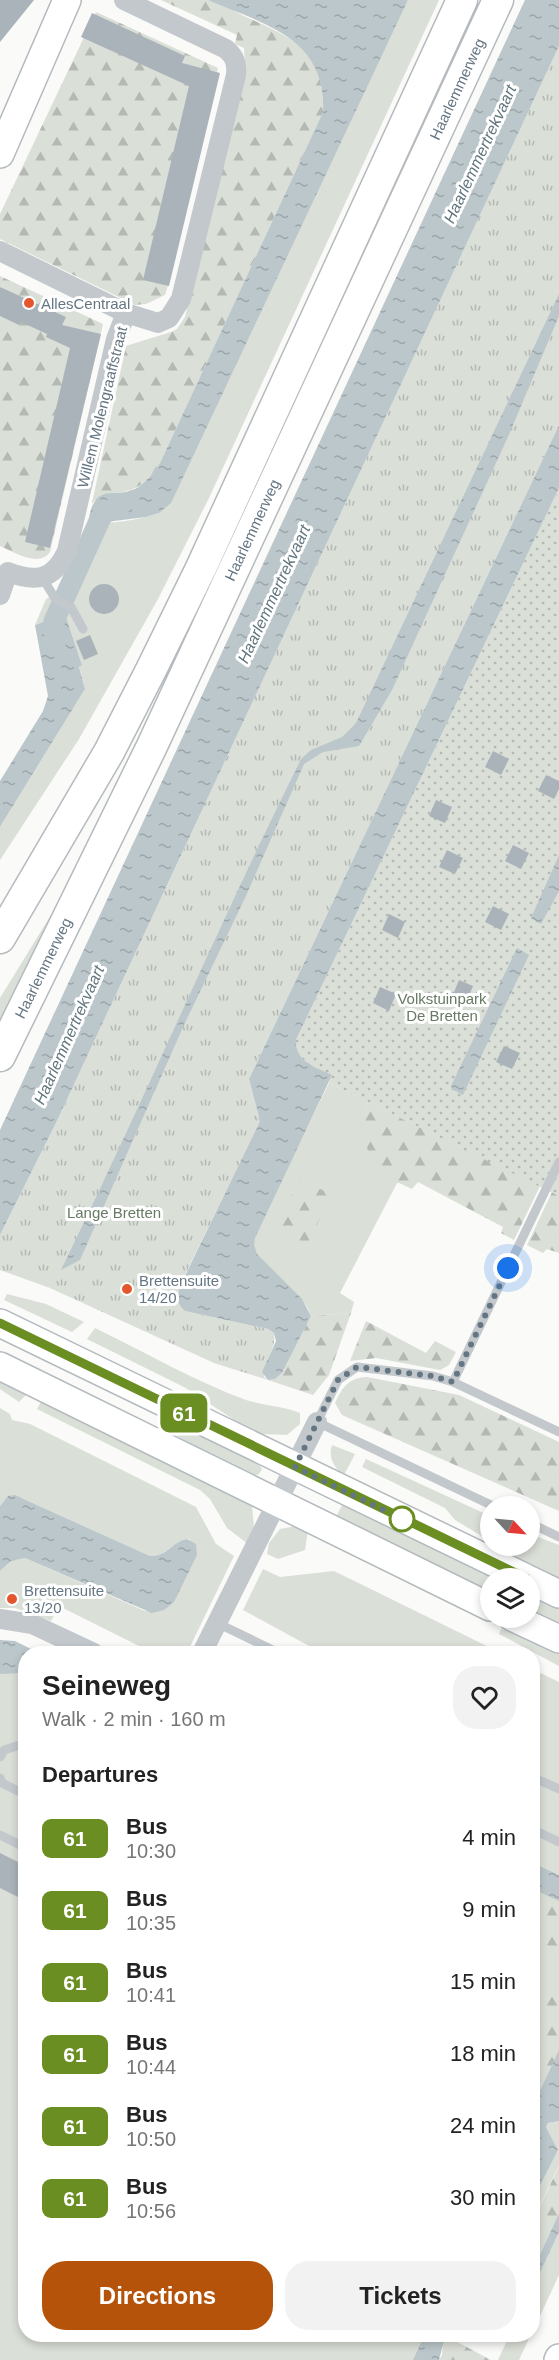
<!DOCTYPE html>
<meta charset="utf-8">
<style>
body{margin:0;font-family:Arial,sans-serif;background:#f2f2f2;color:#222;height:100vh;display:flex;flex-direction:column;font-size:22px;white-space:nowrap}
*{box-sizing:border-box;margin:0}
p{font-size:20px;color:#767676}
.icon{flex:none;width:33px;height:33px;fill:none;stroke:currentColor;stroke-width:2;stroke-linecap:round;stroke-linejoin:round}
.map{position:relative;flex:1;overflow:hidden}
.sheet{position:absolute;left:18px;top:1646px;width:522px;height:696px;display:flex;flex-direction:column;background:#fff;border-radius:24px;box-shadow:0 3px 9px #0003}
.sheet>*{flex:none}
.badge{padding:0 12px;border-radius:9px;font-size:21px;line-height:39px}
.needle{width:39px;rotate:116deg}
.buttons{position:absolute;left:480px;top:1496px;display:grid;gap:12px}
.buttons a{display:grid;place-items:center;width:60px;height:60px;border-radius:50%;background:#fff;box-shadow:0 3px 9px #0003;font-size:30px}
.you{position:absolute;width:30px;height:30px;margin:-15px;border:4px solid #fff;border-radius:50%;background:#1a73e8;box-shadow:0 0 0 9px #1a73e833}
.map>.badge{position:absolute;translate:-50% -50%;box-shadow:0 0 0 3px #fff}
h2{padding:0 24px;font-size:22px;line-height:54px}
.round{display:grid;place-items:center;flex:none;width:63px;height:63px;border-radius:24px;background:#f2f2f2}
.summary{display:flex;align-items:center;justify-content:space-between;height:102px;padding:0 24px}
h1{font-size:28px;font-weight:700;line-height:45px}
.button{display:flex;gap:12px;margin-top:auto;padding:12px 24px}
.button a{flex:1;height:69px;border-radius:24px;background:#b45309;color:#fff;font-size:24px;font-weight:700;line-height:69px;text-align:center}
.button a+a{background:#f2f2f2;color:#222}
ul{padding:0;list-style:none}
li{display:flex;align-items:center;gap:18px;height:72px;padding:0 24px}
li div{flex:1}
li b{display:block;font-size:22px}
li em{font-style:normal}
li .badge{min-width:66px;font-weight:700;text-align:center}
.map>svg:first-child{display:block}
</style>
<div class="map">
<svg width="559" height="2360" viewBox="0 0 559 2360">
<defs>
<pattern id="forest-firs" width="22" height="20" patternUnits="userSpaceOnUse" patternTransform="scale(1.5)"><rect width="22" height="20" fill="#dadfd7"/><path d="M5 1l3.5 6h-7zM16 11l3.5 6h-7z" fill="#b4b9b4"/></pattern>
<pattern id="park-tufts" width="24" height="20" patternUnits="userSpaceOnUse" patternTransform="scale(1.5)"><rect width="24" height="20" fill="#dadfd7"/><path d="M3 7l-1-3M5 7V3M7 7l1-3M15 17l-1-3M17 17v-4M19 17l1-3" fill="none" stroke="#b4b9b4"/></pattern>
<pattern id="garden-dots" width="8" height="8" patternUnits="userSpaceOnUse" patternTransform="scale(1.5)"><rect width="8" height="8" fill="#dadfd7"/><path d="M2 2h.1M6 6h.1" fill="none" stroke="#b4b9b4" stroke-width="1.8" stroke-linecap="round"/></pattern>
<pattern id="water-ripples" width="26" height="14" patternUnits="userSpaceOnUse" patternTransform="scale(1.5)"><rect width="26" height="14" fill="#bbc7cb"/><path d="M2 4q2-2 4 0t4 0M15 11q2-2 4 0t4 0" fill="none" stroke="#9ca6aa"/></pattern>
</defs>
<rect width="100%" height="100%" fill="#fafaf8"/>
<path fill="#dadfd7" d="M408,0H439L209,498L158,599L79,739L0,860V827L85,689L79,666L82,665L65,614L35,625L46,599L57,592L89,517C99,529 145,518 159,513Z
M54,910L0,1025V998Z
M329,1083L368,1102L366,1109L388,1183H397L340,1293L354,1302L351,1313L311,1316C303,1288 258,1270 254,1247C253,1241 256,1234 258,1228Z
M7,1294L46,1304L84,1322L72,1332L4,1300Z
M95,1328C145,1352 194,1381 246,1400C264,1406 283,1406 300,1413V1424L287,1435L263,1434L242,1425L184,1387L87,1339Z
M0,1377L30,1391L19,1402L0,1389Z
M43,1398L234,1489L252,1506L254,1528L248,1544L227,1528L210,1499L200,1490L37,1409Z
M0,1408L10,1414L12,1420L30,1424L196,1507L216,1544L234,1556L187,1653H139L141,1647L59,1606L51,1621L15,1608H0V1571L11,1561L25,1558L145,1611L190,1539C173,1539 170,1556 150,1556L22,1498L8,1496L0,1506Z
M156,1423C179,1430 250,1449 262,1469L259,1474L251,1477L234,1470Z
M332,1445L355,1454L343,1477C334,1465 328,1459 332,1445Z
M366,1459L490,1516V1541L455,1520L445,1508L362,1467Z
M343,1503L500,1578H490V1592L336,1517Z
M296,1526L308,1530L305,1550L278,1559L267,1554L269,1543L280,1529Z
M530,1534L559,1545V1579L530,1565L497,1545H530Z
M263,1569L280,1577L334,1571L501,1653H322L243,1610Z
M530,1592L559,1607V1625L530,1611Z
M501,1629L542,1642L559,1650V1666L499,1634Z
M0,1665L26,1675V2334H433L421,2360H0Z
M532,1669L559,1682V1875L533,1862Z
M533,1879L559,1892V2066L533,2122Z
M559,2121V2165L533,2220V2200L558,2150L546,2127L548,2123Z
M559,2232V2275L533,2331V2288Z
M510,2334H531L519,2360H498Z"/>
<path fill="url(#forest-firs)" d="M161,0C176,0 193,0 207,0C220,2 234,11 246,17C293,37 326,54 323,112L160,463C154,472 146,482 137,487C122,496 107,489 92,503L126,346L171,332L177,329L185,317L245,64L244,48L235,44L237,35Z
M96,12L218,68L167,289L165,295L146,304L135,305L0,239V214Z
M0,276L103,324L50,552C39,568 14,552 0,546Z
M368,1102L540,1186L514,1240L501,1233L503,1227L418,1182L412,1189L399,1183H388C367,1160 358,1132 368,1102Z
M299,1180L332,1194L305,1249L275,1234Z
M552,1192L559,1196V1253L547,1249L543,1253L527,1245Z
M351,1313L329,1375L313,1395L268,1380L275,1379L282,1373L311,1316Z
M366,1321L426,1353L435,1341L456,1352L449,1365L440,1370L376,1358L350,1361Z
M367,1377L459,1395L559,1442V1511L342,1415L335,1403C343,1387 348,1378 367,1377Z
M532,1889L559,1901V1951L533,1938Z
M559,1978V2050L533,2106V2035Z
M559,2166V2213L533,2270V2221Z
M444,2335L491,2360H439L442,2355Z"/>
<path fill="url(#park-tufts)" d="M559,46V425L249,1079L260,1121L180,1285L185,1311L268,1329L274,1333C277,1348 264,1359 264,1377L268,1380L214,1363L50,1288L0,1270V1235L55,1125Z"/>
<path fill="url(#garden-dots)" d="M559,488V1196L329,1083L331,1075C314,1067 295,1062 296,1040Z"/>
<path fill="url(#water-ripples)" d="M208,0H408L171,503L159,513L146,517L98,523L91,521L89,517C97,481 114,500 137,488C146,482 154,472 160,463L323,112C327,38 264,24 208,0Z
M525,0H559V46L55,1125L0,1235V1130Z
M559,294V316L507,439L392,690L359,746L323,752L304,764L245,898L183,1027L80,1260L61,1270C144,1101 217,928 301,759L311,750L342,737L356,723Z
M559,425V488L296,1040C295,1062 315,1067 332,1075L255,1238L254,1245L257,1254L302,1299L311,1316L282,1373L275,1379L268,1380L262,1372L276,1341L274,1333L268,1329L185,1311C176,1304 178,1295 180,1286L260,1121L249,1079Z
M65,614L82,665L79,667L85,689L0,827V781L43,711L48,696L35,625Z
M559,855V891L541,924L531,918Z
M517,948L529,955L463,1095L452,1089L451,1086Z
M15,1495L150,1556C169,1556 171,1542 187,1539L196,1544L197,1555L174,1602L164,1610L152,1613L25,1558L11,1561L0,1571V1506L8,1496Z
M0,1640L15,1641L39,1653H26L25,1675L21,1673L0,1674Z
M532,1862L559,1875V1901L533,1889Z
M559,2050V2121L548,2123L546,2127L558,2150L533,2200V2106Z
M559,2213V2232L533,2288V2270Z
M425,2334H441L445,2337L439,2360H413Z"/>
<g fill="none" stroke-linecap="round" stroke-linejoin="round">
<path stroke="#bbc7cb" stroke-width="21" d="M55,645L54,621L103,513L120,506"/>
</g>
<path fill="#aab3b9" d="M0,0H34L0,42Z
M92,13L185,56L182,63L220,73L169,286L143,280L189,86L81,37Z
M0,287L66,317L62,325L101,334L50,548L25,542L70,348L46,337L47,334L21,322L19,325L0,316Z
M89 599a15 15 0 1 1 30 0a15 15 0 1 1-30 0Z
M90,635L98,654L84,660L76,641Z
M493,751L509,759L501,775L485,767Z
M546,775L559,781V789L554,799L538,791Z
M436,800L452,807L445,823L429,816Z
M513,845L529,853L521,869L505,861Z
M447,850L463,858L455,874L439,867Z
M493,906L509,914L501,930L485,922Z
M389,914L405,922L398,938L382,930Z
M459,980L473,986L466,1003L452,997Z
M380,987L396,994L389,1011L373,1003Z
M504,1046L520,1053L512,1069L496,1062Z
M0,1853L26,1866V1901L0,1888Z"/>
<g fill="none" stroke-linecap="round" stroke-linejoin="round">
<g stroke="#b3babf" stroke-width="30">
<path id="secondary" d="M0,154L67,0
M0,1323L526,1578
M0,1366L490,1607
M530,1580L559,1594
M512,1617L559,1639
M558,2360L559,2358"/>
</g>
<g stroke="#b5babe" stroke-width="33">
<path id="primary" d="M0,938L109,752L151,670L201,568L462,0
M0,1056L152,746L498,0"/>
</g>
<path stroke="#c3c8cc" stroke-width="9" d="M42,577L56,600L71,607L83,629
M453,1382L559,1162
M493,1506L317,1422L338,1380L357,1367L433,1376L453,1382L559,1432
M530,1523L559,1537
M217,1623L279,1653
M0,1757L4,1750L26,1743
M532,1777L559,1789
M0,1778L2,1783L26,1795
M532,1829L559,1842
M0,1835L26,1848"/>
<path stroke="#c3c8cc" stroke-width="20" d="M0,251L126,313
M0,595L8,572C36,583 54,580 67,551L116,339L126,313L158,323L169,318L181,299L236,75C237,63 235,57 226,49L124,0
M0,1619L32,1624L94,1653
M202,1653L317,1422"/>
<use href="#secondary" stroke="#fff" stroke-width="27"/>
<use href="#primary" stroke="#fff" stroke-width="30"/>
</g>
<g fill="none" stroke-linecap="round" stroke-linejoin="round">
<g stroke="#fff" stroke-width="14">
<path id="line" d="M0,1323L526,1578"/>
</g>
<use href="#line" stroke="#6b8e23" stroke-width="9"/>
<path stroke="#657683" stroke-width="6" stroke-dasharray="0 10.8" d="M402,1519L295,1467L338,1380L357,1367L433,1376L453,1382L508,1268"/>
</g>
<g fill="#e4572e" stroke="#fff" stroke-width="2">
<circle cx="29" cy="303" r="6"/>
<circle cx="127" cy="1289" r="6"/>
<circle cx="12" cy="1599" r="6"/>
</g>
<circle fill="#fff" stroke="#6b8e23" stroke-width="3" cx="402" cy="1519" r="12"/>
<g text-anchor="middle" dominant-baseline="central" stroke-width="6" stroke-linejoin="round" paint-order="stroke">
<g font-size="15" fill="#657683" stroke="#fff">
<text transform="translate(457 89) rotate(-65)">Haarlemmerweg</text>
<text transform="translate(102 407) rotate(-76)">Willem Molengraaffstraat</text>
<text transform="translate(252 530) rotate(-65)">Haarlemmerweg</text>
<text transform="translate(43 968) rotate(-64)">Haarlemmerweg</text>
</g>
<g font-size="15" fill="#657683" stroke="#fff" text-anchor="start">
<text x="41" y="303">AllesCentraal</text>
<text x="139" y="1280">Brettensuite<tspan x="139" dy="17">14/20</tspan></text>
<text x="24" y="1590">Brettensuite<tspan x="24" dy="17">13/20</tspan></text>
</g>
<g font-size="15" fill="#687a64" stroke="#fff">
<text x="442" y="998">Volkstuinpark<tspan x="442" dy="17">De Bretten</tspan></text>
<text x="114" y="1212">Lange Bretten</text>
</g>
<g font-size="16" font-style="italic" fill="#60757c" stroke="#fff">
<text transform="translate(480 154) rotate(-65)">Haarlemmertrekvaart</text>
<text transform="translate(274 594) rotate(-65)">Haarlemmertrekvaart</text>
<text transform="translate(69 1035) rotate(-66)">Haarlemmertrekvaart</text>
</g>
</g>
</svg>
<div class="buttons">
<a><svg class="needle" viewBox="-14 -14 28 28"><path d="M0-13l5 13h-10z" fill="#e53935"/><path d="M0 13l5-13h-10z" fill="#767676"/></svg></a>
<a><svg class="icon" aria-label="layers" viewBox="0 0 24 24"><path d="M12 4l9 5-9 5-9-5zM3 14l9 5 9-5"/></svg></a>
</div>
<div class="you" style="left:508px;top:1268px"></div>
<b class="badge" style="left:184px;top:1413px;background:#6b8e23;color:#fff">61</b>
<section class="sheet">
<div class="summary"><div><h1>Seineweg</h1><p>Walk · 2 min · 160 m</p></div><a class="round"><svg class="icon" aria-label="heart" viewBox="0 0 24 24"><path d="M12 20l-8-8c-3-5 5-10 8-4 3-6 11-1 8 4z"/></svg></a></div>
<h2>Departures</h2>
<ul>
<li><span class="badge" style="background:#6b8e23;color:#fff">61</span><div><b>Bus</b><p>10:30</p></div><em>4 min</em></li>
<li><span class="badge" style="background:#6b8e23;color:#fff">61</span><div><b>Bus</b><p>10:35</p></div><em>9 min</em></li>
<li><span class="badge" style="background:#6b8e23;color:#fff">61</span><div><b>Bus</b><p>10:41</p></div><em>15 min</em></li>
<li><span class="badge" style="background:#6b8e23;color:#fff">61</span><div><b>Bus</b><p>10:44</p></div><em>18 min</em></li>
<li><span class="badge" style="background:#6b8e23;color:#fff">61</span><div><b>Bus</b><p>10:50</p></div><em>24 min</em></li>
<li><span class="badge" style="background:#6b8e23;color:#fff">61</span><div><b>Bus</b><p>10:56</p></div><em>30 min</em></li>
</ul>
<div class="button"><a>Directions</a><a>Tickets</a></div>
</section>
</div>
